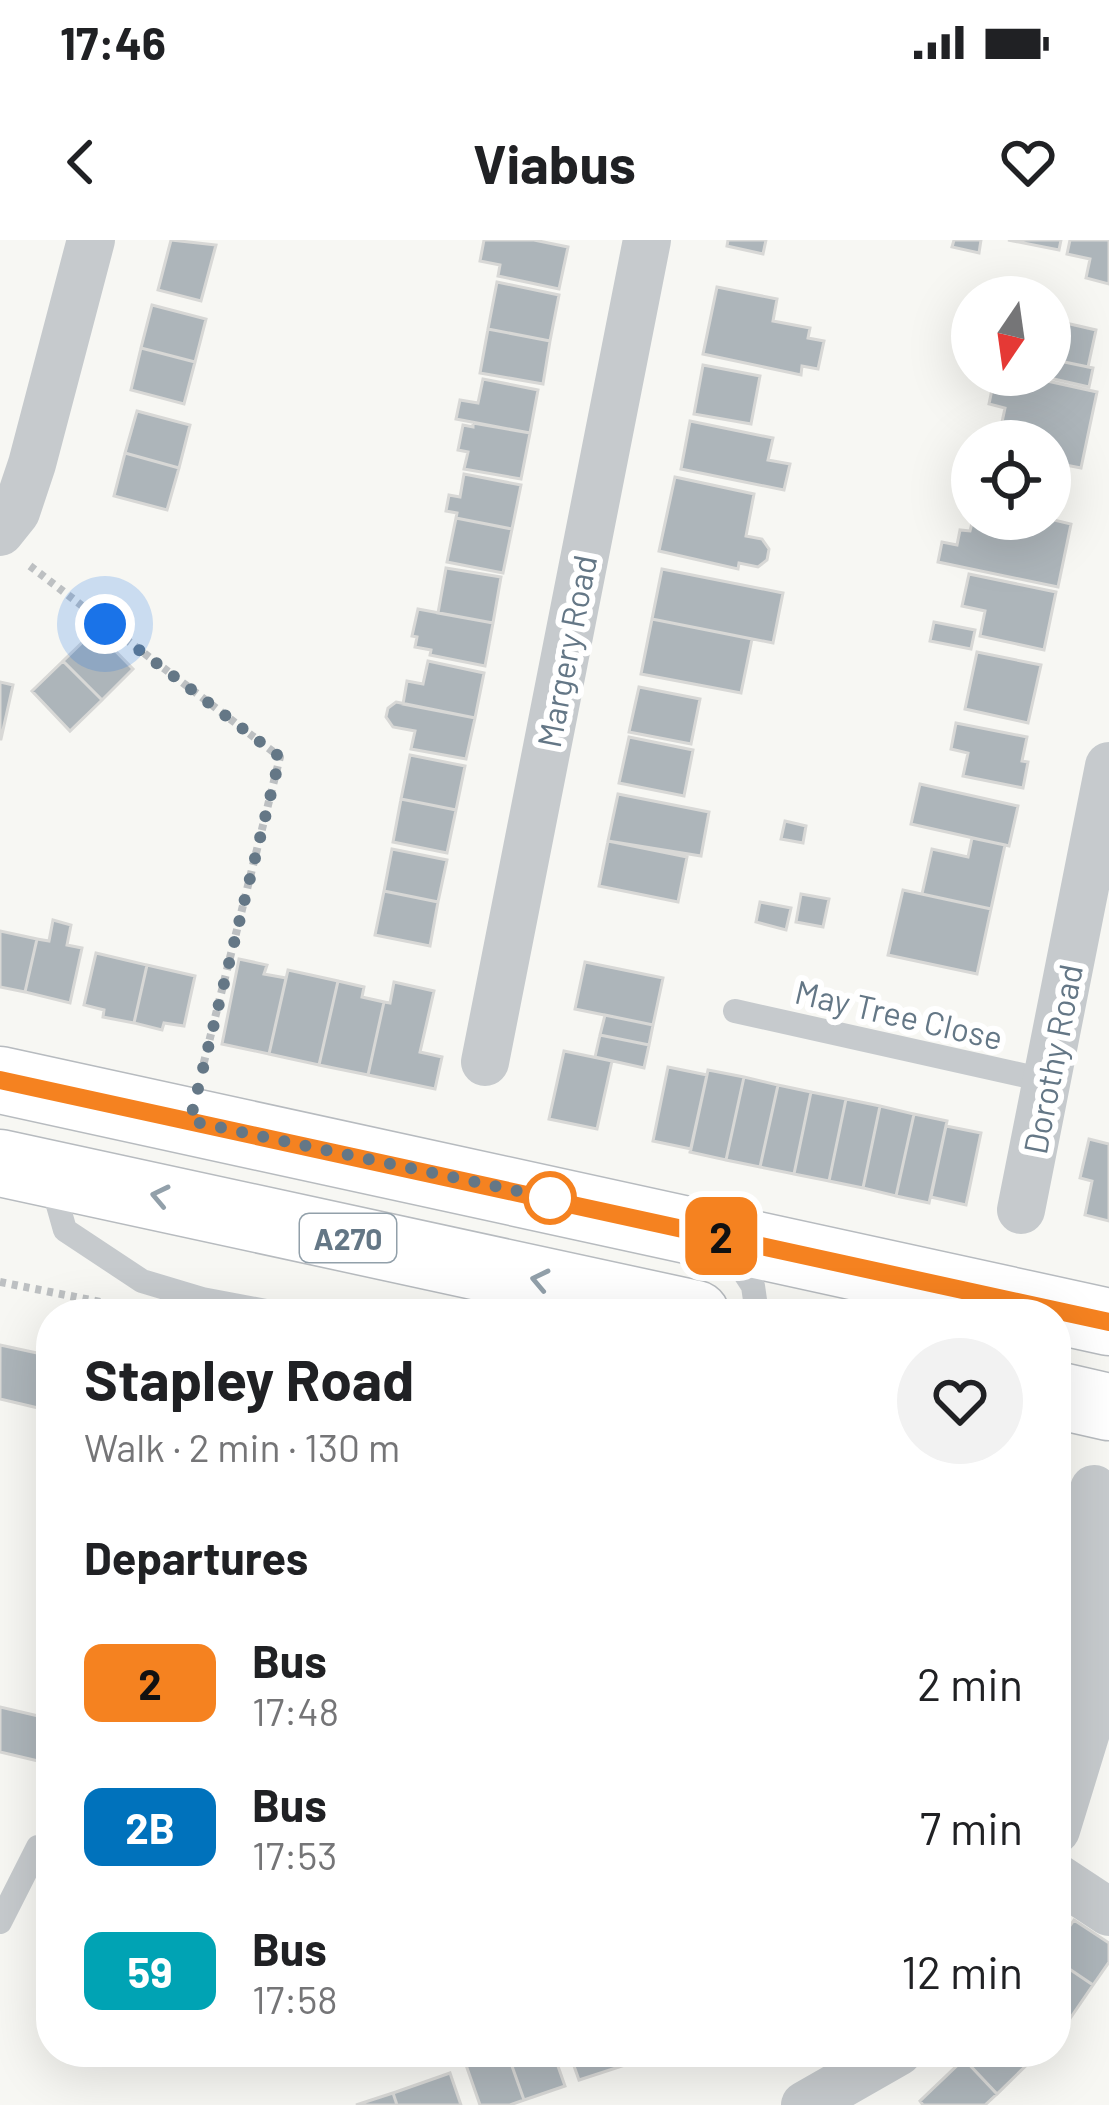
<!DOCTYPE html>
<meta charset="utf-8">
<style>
body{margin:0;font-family:Barlow,sans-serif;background:#f2f2f2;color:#202124;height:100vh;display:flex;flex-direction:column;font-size:45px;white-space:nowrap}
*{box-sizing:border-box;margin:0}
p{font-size:39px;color:#757577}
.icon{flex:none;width:66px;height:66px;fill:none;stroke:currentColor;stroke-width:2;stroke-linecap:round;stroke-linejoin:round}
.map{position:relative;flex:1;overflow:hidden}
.panel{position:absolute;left:36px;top:1059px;width:1035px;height:768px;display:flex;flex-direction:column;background:#fff;border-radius:48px;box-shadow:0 12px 48px #0002}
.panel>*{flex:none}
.badge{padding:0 24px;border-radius:18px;font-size:42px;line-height:78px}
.needle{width:78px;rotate:193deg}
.tools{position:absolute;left:951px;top:36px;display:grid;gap:24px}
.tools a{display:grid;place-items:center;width:120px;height:120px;border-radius:50%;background:#fff;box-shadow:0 12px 48px #0002;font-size:60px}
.you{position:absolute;width:60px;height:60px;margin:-30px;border:9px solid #fff;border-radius:50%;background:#1a73e8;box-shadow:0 0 0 18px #1a73e833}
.map>.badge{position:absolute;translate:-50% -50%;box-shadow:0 0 0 6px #fff}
h2{padding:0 48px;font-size:45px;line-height:108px}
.round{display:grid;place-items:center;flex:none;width:126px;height:126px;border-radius:63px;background:#f2f2f2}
.headline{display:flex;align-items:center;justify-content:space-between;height:204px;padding:0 48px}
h1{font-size:57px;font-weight:700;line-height:90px}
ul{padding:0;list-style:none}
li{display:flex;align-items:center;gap:36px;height:144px;padding:0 48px}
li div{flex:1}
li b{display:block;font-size:45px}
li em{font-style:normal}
li .badge{min-width:132px;font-weight:700;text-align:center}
.status{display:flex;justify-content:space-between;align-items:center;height:84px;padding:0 60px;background:#fff;direction:ltr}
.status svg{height:33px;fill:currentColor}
header{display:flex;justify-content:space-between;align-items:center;height:156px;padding:0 48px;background:#fff;font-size:54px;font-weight:700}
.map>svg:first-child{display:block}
</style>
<div class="status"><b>17:46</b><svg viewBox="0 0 49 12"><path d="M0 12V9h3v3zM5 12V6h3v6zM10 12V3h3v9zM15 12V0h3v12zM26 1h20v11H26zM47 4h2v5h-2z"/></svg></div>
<header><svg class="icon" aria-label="back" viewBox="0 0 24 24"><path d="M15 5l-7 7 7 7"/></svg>Viabus<svg class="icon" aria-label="heart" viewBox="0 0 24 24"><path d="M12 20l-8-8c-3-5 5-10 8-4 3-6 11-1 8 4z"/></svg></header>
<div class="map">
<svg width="1109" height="1865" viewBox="0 0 1109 1865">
<rect width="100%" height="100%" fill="#f7f7f3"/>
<path fill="#adb5ba" stroke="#d8d8d6" stroke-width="3" d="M171,0L216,5L201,61L158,50Z
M484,0H534L568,7L559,49L498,36L500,25L480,21Z
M728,0H766L763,14L727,6Z
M954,0H981L979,13L952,7Z
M1008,0H1061L1059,10Z
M1070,0H1109V44L1086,38L1090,19L1067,14Z
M497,42L559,55L550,101L488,89Z
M717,47L777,59L773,81L810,88L808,98L824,101L818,129L802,126L801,135L703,114Z
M152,65L206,79L195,122L141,108Z
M1057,81L1096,90L1088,127L1050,119Z
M488,89L550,101L543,144L480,133Z
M141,108L195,122L184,164L131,150Z
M1050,119L1093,128L1089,147L1045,137L1050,135Z
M703,125L760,136L751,184L694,174Z
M995,135H1020L1097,152L1081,228L1050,222V201H998L1005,168L989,164Z
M483,139L538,150L530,193L456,179L460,160L478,163Z
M137,171L190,185L179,228L125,213Z
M690,181L773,198L768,220L790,224L784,250L681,229Z
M473,183L530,193L521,239L464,229L468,212L458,210L463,185L473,187Z
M125,213L179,228L167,270L114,256Z
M464,234L521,245L512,289L456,278L457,273L446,271L449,255L460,257Z
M675,237L754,254L746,296L762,299L769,309L767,320L758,327L739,323L738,329L659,311Z
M456,278L512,289L503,333L447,322Z
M973,279H1050L1071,284L1058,347L938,322L942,302L957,305L960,290L970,291Z
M446,328L501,337L493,383L438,373Z
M662,329L783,353L773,403L652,379Z
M969,334L1056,352L1044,410L980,396L985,371L962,366Z
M418,369L493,383L485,426L430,415L431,410L415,407L417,397L412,396Z
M652,379L752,399L741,453L641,434Z
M934,382L975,390L971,409L930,401Z
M95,390L133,429L102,460L63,421Z
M977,412L1041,425L1028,483L965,469Z
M63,421L102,460L70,491L32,451Z
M428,421L484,433L475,478L403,464L407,441L423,444Z
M0,442L13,445L1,499H0Z
M639,447L700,459L691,504L629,492Z
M396,462L475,478L466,519L411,509L415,491L393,487L386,477L388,468Z
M956,483L1027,497L1022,521L1028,522L1023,548L963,536L968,513L951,509Z
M629,497L693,510L684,556L619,543Z
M410,515L465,526L456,570L401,559Z
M920,544L1018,566L1009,606L911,584Z
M618,554L709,572L701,616L608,601Z
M401,559L456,570L447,613L393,602Z
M785,581L806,586L803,603L781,599Z
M972,598L1005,605L991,669L922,654L932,609L968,617Z
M608,601L687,617L678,662L599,646Z
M392,609L447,620L438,662L384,651Z
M903,650L991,669L977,734L888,715Z
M384,651L438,662L430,706L375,695Z
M801,654L829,659L823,687L796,682Z
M760,662L791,668L786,690L756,682Z
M53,680L71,685L67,705L82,708L70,763L25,752L37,699L49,701Z
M0,691L37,699L25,752L0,747Z
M96,713L147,725L134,783L103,777L104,770L84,765Z
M239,719L267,725L264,734L286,738L269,814L222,804Z
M585,722L663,738L653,785L575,769Z
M147,725L195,736L184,786L164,783L162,790L134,783Z
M288,730L338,741L319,825L269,814Z
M338,741L364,747L362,757L384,762L368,835L319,825Z
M394,742L434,751L420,812L442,817L435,849L368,835L384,762L390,763Z
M605,775L653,785L649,805L600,795Z
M600,795L649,805L644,828L595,817Z
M564,811L612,821L597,889L549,879Z
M668,827L707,835L691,909L653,901Z
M708,830L744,837L726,920L690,912Z
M744,837L778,845L760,927L726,920Z
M778,845L811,852L794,934L760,927Z
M811,852L846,859L829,941L794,934Z
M846,859L880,866L863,948L829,941Z
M880,866L914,874L896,956L863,948Z
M914,874L947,881L929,963L896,956Z
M946,886L981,893L966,965L931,957Z
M1089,899L1109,904V981L1085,975L1092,941L1080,938Z
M0,1105L51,1116V1171L0,1159Z
M0,1467L51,1479V1524L0,1512Z
M1074,1680L1109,1703V1722L1093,1745L1056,1720V1706Z
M1056,1720L1093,1745L1069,1780L1056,1772Z
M507,1812H553L565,1846L524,1860Z
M507,1812L524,1860L510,1865H480L466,1825Z
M569,1812H615L619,1827L579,1840Z
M615,1812H661L619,1827Z
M971,1812H1040L997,1854L964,1819Z
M964,1819L997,1854L985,1865H923L920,1861Z
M450,1833L461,1865H397L393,1853Z
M393,1853L397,1865H356Z"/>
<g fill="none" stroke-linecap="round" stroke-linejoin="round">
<g stroke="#b7bbbf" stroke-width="69">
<path id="primary" d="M0,840L1109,1082
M0,923L696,1074
M1056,1155L1109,1167"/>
</g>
<path stroke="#bdc0c2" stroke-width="8" stroke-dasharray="6 6" stroke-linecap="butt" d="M30,326L280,517L203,826
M0,1042L106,1063"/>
<path stroke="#c6cacd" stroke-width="24" d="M735,771L1049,841
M50,937L65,990L142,1041L202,1059L282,1074
M729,1009L753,1046L757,1074
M0,1682L38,1607"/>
<path stroke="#c6cacd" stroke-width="48" d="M0,292L16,272L32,224L91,0
M485,822L647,0
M1021,970L1109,526
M1056,1590L1087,1489L1094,1249
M1056,1637L1109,1672
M805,1865L898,1812"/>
<use href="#primary" stroke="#fff" stroke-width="66"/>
</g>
<defs><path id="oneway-chevron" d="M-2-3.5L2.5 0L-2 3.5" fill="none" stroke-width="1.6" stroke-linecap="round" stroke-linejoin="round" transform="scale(3)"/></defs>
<g stroke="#92a0aa">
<use href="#oneway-chevron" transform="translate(160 956) rotate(-168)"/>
<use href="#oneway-chevron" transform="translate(540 1040) rotate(-168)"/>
</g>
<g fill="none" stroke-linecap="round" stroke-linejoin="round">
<g stroke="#fff" stroke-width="27">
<path id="line" d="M0,840L1109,1082"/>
</g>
<use href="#line" stroke="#f58220" stroke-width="18"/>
<path stroke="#647786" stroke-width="12" stroke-dasharray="0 21.6" d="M105,384L280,517L190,881L550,958"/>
</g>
<circle fill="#fff" stroke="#f58220" stroke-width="6" cx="550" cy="958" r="24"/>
<g text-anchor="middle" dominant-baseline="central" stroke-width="12" stroke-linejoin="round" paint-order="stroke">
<rect fill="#fff" stroke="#92a0aa" stroke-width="3" x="300" y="974" width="96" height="48" rx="9"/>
<g font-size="30" font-weight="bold" fill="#647786">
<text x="348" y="998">A270</text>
</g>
<g font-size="33" fill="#647786" stroke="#fff">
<text transform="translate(566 411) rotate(-79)">Margery Road</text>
<text transform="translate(899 774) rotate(13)">May Tree Close</text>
<text transform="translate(1052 819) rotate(-79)">Dorothy Road</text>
</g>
</g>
</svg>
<div class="tools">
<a><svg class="needle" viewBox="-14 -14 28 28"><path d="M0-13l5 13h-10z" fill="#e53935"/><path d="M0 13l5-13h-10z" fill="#757577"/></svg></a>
<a><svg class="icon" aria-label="locate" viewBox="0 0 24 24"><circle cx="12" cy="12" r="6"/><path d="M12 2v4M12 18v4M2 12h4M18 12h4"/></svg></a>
</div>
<div class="you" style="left:105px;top:384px"></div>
<b class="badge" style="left:721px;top:996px;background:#f58220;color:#111">2</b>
<section class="panel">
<div class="headline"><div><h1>Stapley Road</h1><p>Walk · 2 min · 130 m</p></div><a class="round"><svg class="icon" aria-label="heart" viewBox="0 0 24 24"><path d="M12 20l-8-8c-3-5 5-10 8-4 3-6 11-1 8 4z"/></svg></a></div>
<h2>Departures</h2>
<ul>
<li><span class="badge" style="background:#f58220;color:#111">2</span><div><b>Bus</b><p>17:48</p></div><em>2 min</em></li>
<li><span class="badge" style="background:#0072bc;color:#fff">2B</span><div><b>Bus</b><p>17:53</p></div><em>7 min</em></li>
<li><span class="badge" style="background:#00a3b4;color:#fff">59</span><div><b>Bus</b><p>17:58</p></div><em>12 min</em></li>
</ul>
</section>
</div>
